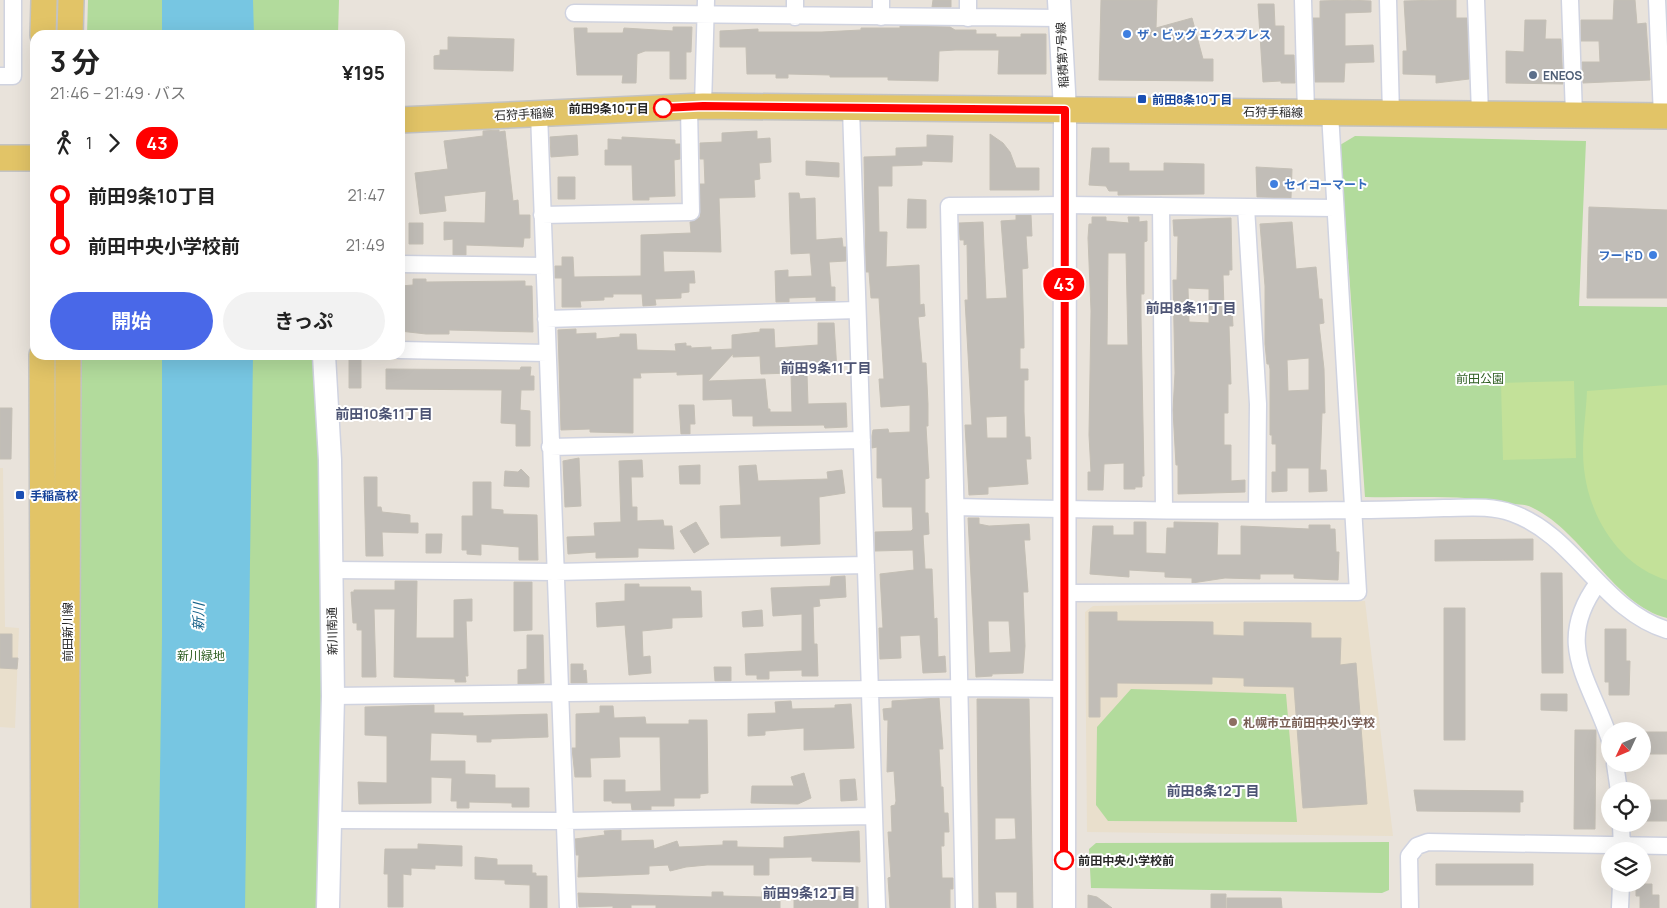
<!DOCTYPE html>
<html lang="ja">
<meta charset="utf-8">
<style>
body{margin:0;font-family:Manrope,"Noto Sans JP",sans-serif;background:#f2f2f2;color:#222;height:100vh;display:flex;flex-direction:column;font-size:19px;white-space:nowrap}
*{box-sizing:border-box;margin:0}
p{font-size:16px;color:#767676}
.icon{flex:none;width:28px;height:28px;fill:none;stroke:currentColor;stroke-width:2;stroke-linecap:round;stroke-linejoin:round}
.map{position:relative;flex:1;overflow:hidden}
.side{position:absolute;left:30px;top:30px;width:375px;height:330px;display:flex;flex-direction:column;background:#fff;border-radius:15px;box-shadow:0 5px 20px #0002}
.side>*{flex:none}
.badge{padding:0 10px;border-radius:16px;font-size:18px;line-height:32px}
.needle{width:32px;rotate:226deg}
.controls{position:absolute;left:1601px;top:722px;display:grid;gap:10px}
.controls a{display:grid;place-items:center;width:50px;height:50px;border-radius:50%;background:#fff;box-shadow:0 5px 20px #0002;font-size:25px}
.map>.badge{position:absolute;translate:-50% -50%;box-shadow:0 0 0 2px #fff}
.legs{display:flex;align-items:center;gap:8px;height:55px;padding:0 20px;font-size:16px}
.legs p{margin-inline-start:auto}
.overview{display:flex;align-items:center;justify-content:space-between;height:85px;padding:0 20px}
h1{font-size:28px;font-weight:700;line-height:38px}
.cta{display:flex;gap:10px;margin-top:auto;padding:10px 20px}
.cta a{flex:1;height:58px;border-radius:30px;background:#4968e8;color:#fff;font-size:20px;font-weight:700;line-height:58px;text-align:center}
.cta a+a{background:#f2f2f2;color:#222}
ul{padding:0 20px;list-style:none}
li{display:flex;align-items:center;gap:18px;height:50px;font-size:19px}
li i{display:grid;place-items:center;width:8px;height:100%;margin:0 6px;background:currentColor}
li i::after{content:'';width:12px;height:12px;margin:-6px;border:4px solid;border-radius:50%;background:#fff}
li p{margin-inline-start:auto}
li:first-child i{background:linear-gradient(#0000 50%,currentColor 0)}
li:last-child i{background:linear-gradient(currentColor 50%,#0000 0)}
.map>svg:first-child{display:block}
</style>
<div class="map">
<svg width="1667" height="908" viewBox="0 0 1667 908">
<rect width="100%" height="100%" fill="#e9e3db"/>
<path fill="#e9dfcc" d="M0,468H3L5,627L19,628L15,728L0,727Z
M1365,601L1393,836L1087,832L1085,612L1093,606Z"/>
<path fill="#b2db9c" d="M88,0H339L338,35H87Z
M1355,136L1586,141L1579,306L1667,307V618C1614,605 1583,531 1531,507C1526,504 1519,505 1513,504C1465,494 1413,498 1365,497L1340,145Z
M81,355H317L323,627L320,908H78Z
M1131,689L1286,694L1297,822L1108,821L1096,805L1097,727Z
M1389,842V890L1382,893L1091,888L1089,849L1096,843Z"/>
<path fill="#c3e199" d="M1574,381L1576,458L1503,460L1501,383Z
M1667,385V580C1619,566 1589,516 1584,469C1581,444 1586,416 1587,391Z"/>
<path fill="#77c6e2" d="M162,0H253L254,35H162Z
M162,355H253L245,908H158L162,637Z"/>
<path fill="#c1bdb7" stroke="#c4bfb5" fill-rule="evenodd" d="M933,0H951V7H932Z
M1101,0H1157L1156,28L1192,18L1203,59H1213V81L1099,80Z
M1347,0L1371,1V12L1345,13V46L1373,45L1374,62L1345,63L1344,82H1315L1313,18H1320V1Z
M1441,0H1456V18H1467L1469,79L1436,83V75L1403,74V51H1407L1404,1Z
M1614,0H1635L1637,24L1646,23L1650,80L1583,83L1582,62H1600L1599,41H1581V20H1613Z
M1258,4H1274L1275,26H1284V55H1294L1295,83H1281V81L1263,82Z
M1525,20H1546L1545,39H1561L1563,84L1506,83V51L1524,52Z
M900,26L950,27L955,30H976V34H996V37H1021V34H1046V74H998L999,50H955L939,51L938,81L888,80V77H830V75L788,74V78H776V74H747L746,47H720V31L758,29V32H822L861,30V28H900Z
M673,27H692L691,52H686V79H670V51H645L637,54L636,83H622L623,75H577L574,28H587V33H623L624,28L673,31Z
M448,37L514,39L513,71L434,69V56L440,55V50H448Z
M499,130V132L505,131L513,201L518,200L519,215H530V238H524L523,247L466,245V255H453V239L444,240V222L485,223L486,191L444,196L446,211L420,214L415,173L448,169L444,141L483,136V131Z
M757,131V139L770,138L771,162L759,163L760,179L754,180L755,197L719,198L721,252L663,251L664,272L694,271L695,283H689V292L681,293V298L655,299L656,305L643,306L642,294H613V297H604V300L580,301L581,307H562V278H555V266H562V257H573L574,277L641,276V235L691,233L690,222L700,217V184H705L704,159H700V143L722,142V133Z
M990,134L1003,143L1010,152L1016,168H1039V190H990Z
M577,135L578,155L551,157L550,137Z
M927,135L953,136L952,162L922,161V165L892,166V186H878L879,232H887L886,267L919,265L920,305L924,304L925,316L918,317L922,363H926L928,404V426H926L929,478L925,479V513H928L929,534L923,535L925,569H932L934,619L937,618L938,657L945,656L946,672L923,673L920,635L900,636L901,658L880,659L879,628H883L880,574L914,570L913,550L875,551V532L911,531L913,529L912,507H883L882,478H877V447L872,448V436L873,430L888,429L889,433L910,432V405L881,407L879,379H884L879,298H871L869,272H866L864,157L896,156V148L927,147Z
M622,137L675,140V144H680V159L674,160L675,196L649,197V200H633L632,165H605V150H608V139L622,140Z
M1092,148H1109V163H1129V171H1164V163L1204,164V194L1118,195V191H1109L1106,186L1089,185Z
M806,161L839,163V177L806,175Z
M1256,167L1292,169L1291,198L1257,197Z
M558,177H575V199H558Z
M789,193H799L800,199L815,198L816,240L842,238L843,247H846V261L829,262L831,287H835V301H816V297L789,298V302H776L775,271L788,270V277L812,276L810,253L791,254Z
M908,199L926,200V228H907Z
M1589,207L1667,210V298H1587Z
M1016,215H1031L1032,236H1026L1028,268L1022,269L1024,342V348H1020V369H1028V380H1024V412L1025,437H1030L1031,459H1026L1028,484L988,487V494L969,495L965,425H972L965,300H968L967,244L964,245V240H960L959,223L983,222L986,299L1007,298L1001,221L1016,220ZM1007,416V438H987L986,417Z
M1092,217H1106V221L1129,223L1128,217H1139V222L1147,221V241L1144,242V294H1141V318L1144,476H1142V487H1135V489H1124V463L1104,464L1103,490H1088V472H1091L1089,435L1091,311L1088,238L1089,224H1092ZM1108,253H1126L1128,345H1107Z
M1231,218L1232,270H1229V275H1223L1224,309H1232L1233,326H1229L1231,384H1228V413H1224V445H1231V481L1245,480V492L1178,494V465H1176L1173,410L1175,373L1173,280H1177L1178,236H1174L1173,220ZM1188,288L1209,289V323L1189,322Z
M1292,222L1296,269L1316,267L1319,299H1322L1324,323L1319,324L1324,369L1325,413H1322L1320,470H1326L1327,491L1309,492V468H1287V491L1272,492V472H1276V444H1272V435H1270V369L1269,364H1267L1265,344V286L1260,224ZM1309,358V390L1288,391L1287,360Z
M409,223H423V244H409Z
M413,279H426V282L525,281V286H532L533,332L449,330V334H426L400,331V286L413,285Z
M818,323H834L837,371L807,374L808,404L846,403L847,427L825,428L824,425L753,426V416H733L732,399L703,400V374L677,375V372L640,373L641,378H633V433L590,432V429L561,430L558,330L576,329V334L596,333V339L620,337V334H636L637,350L676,351L675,344L686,343V346H691V348L711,347V350L732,349V335L760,332V329H774L775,348L818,345ZM733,354V357L760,356L761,374L791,373L792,412H770V409H768L765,379L708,381Z
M349,355H361V388H349Z
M521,367H531L530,376H534V390H521L520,410L530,411V446H516V424L501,423L502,390L386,389V369L520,370Z
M679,405H694L695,424H690V434H681Z
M0,408H12L11,459H0Z
M579,458L581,506L565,507L563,461Z
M642,460L643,477H631L632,507H637V521L663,520L664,526H672L674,549L638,548V557L596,558V552L568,554L567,537L595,536L594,523L621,522L619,461Z
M700,465V484H680L679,466Z
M756,465L758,481L828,479L827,472L842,470L845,493L819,497L820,544L781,546V536L721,538L720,506L741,505L739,466Z
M521,469L529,477V487L504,486L505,471L518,472Z
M364,477H377V507H381L382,512L410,515V523H418V533L382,532L383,556H366Z
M473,482H491V509L503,510V514L537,515L538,560H519V547L481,544V555L467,554V550H462V516H473Z
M968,518H979V524L989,526L1029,524L1030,540H1024L1028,592H1023L1025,646L1023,673L992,674V676L976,677ZM988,621H1009L1011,652L989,653Z
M696,522L709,544L694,553L680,531Z
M1134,522H1146V553L1166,554L1167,528H1174V522L1218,523L1217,555H1241V526L1309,529V525H1330V529H1335L1336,552H1339L1338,580L1294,578V574H1260V579L1225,578L1192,583V578L1165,577V572L1129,570V577L1090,574L1093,526H1113V535H1134Z
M426,534H442L441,553H426Z
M1533,539V560L1435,561V540Z
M1541,573H1562L1563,673H1542Z
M845,576L846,597L819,599L820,606L813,607L814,644H817L818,676H802V670L769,671V679H757V675H746L745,654L802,651V614L773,616L771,588L830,586L831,577Z
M395,581H417L416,638H454V600L472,599V621H466L468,676H465L466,682H455V679L394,677L395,609H374L376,677H362V630H357V623H353L351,592H354V590H395Z
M514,582H532V630L514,631Z
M625,584H639V587H690L691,591H701L702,617L672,618V628L642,631L643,657L650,656L651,673L629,675L625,625L597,627L596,603L625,601Z
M1444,608H1465V740H1444Z
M762,610L763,626L743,627L742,612Z
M1089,612H1117V621L1213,622V635L1244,636V622L1311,623V638H1341L1340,665L1356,663L1367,804L1303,808L1294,687L1244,686V678L1212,677V684L1117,683V697H1100V717H1089Z
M1605,629H1626V661H1630L1629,695H1609V682H1605Z
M0,634H12V658H18L17,669L0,668Z
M527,635H543L544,683L518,684V670L527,669Z
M571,664H583V671L586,670L587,683H571Z
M714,667H731V681H715Z
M1541,694H1567V711L1541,710Z
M939,698L943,749H939L941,787H943L944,813H948L949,832H944V846H941L942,878H953V889H950V908H890L888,878L891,877L888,832H892L891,806L895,805L896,801L894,771L887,772L888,720H884L883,709L892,708V701Z
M977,699H1029L1033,908H1017V892H995L996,908H979ZM995,818H1015L1016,839L995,840Z
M791,701L792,709L835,708V705L851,704L854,748L804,750V728L765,731V735L748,736V714L776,713L775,702Z
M434,705V713H463V716L547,714L548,737L491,739V742H477V735L431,733L430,761H465V774L495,775V788H529V807H512V803L469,802V808H457V801H451L452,778L431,777V803L359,804L358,782L387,783V736L365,735V707Z
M600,706H613L614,718L645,717L646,724H689V720H707L708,793L700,794V798H674V806H651V810H632L631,803H612V801H604V780H625V792L661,791L660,737H619L620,757L590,758L591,777H575L572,748H576V714L600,713Z
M1575,730H1596L1595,829H1574Z
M1642,732H1667V754H1642Z
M804,773L811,798L798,804L751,803L752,786H794L791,777Z
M855,779L857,800L841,801L840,780Z
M1414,790L1523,791V802H1520V812L1417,811Z
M1642,800H1667V821H1642Z
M621,830V841L653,840L654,849L677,841L679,847L723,845V841H737V847L784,848V837L859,831L860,862L812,861V857L769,858V875H754V865H707L686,867L670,871L668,865L649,866V874L578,877L579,855H576L575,839L605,835L604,831Z
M418,844L462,846V866L435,865V869L411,868V875L403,874V907H388V874H384L385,849H418Z
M475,857L497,859V865H532V873H536V876H547V908H530V885L505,884V880L475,879Z
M1436,864H1533V885H1436Z
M1636,884H1652V895H1659V908H1640V896H1636Z
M843,886L858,887V908H794V898L843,896Z
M712,892H723V896L762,897V892H780V908H656V905H631V908H613V906L579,907L578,893L712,897Z
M1211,894H1226V908H1211Z
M1088,895L1097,897L1112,908H1088Z
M1227,898H1281L1282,908H1227Z"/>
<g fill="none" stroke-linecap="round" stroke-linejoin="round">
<g stroke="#d0d3e0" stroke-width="19">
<path id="street" d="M795,0V17
M1303,0L1306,113
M1388,0L1391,114
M1476,0L1480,114
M1570,0L1574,115
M1657,0L1662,116
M574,13L1060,18
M881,17V0
M968,18V0
M0,76H13V0
M703,106L706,0
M851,108L877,908
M539,113L568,908
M1161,206L1164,510
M1246,207L1258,404L1257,510
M542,215L691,212L689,107
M400,264L544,266
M546,319L857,310
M400,350L547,353
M550,447L862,440
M956,507C1088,510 1221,512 1353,510C1384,510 1414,509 1444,508C1466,508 1490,505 1512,513C1575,535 1602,610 1667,630
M331,570L555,572L866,565
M1598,583C1553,644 1590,679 1610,740
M1064,593L1358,592L1330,113
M333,696L959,688L1064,689
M1615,764L1619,791
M329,820L564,821L874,816
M1621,824L1622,851
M964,908L949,206L1064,205L1335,208
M1410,908L1409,856L1417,846L1428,842L1667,846
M1620,908L1621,884"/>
</g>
<g stroke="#d0d3e0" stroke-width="25">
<path id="secondary" d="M1059,0L1065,110L1064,908
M324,355L330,460L333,696L328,908"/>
</g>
<g stroke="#c3c3c3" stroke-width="28">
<path id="primary" d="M43,35L44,0
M70,35L71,0
M400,120L703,106L1667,116
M0,158H35
M42,355L44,908
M66,908L68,355"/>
</g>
<use href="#street" stroke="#fff" stroke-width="16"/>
<use href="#secondary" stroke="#fff" stroke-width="22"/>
<use href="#primary" stroke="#e2c467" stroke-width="25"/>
</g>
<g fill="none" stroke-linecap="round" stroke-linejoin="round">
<g stroke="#fff" stroke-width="11">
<path id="line-1" d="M663,108L703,106L1065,110L1064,860"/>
</g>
<use href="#line-1" stroke="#f00" stroke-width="8"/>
</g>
<g fill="#3f7fe0" stroke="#fff" stroke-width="2">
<circle cx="1127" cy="34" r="5"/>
<circle cx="1274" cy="184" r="5"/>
<circle cx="1653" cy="255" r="5"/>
</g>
<circle fill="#5c6f8a" stroke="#fff" stroke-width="2" cx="1533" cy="75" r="5"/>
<g fill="#1a4fb4" stroke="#fff" stroke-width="2">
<rect x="1137" y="94" width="10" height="10" rx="2.5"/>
<rect x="15" y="490" width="10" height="10" rx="2.5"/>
</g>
<g fill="#fff" stroke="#f00" stroke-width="2.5">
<circle cx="663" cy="108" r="9"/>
<circle cx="1064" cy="860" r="9"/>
</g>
<circle fill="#8d6e63" stroke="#fff" stroke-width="2" cx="1233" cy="722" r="5"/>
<g text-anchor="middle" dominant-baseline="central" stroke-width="4" stroke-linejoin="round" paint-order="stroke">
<g font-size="12" font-weight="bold" fill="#366cbe" stroke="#fff" text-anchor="start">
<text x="1137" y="34">ザ・ビッグ エクスプレス</text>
<text x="1284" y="184">セイコーマート</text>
<text x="1643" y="255" text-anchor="end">フードD</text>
</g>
<g font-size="12" fill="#282828" stroke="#fff">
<text transform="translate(1062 55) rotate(-93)">稲積第7号線</text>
<text transform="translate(1273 112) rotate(1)">石狩手稲線</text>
<text transform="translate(524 114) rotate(-3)">石狩手稲線</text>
<text transform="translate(332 631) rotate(-91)">新川南通</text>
<text transform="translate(67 632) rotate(-90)">前田新川線</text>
</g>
<g font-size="12" font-weight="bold" fill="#4e5e75" stroke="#fff" text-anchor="start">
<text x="1543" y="75">ENEOS</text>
</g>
<g font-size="12" font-weight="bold" fill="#164399" stroke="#fff" text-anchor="start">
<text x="1152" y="99">前田8条10丁目</text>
<text x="30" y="495">手稲高校</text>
</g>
<g font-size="12" font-weight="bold" fill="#282828" stroke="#fff" text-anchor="end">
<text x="649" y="108">前田9条10丁目</text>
<text x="1078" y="860" text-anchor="start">前田中央小学校前</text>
</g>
<g font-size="12" fill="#2d5d20" stroke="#fff">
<text x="1480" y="378">前田公園</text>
<text x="201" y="655">新川緑地</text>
</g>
<g font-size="12" font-weight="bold" fill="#785e54" stroke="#fff" text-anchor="start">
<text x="1243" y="722">札幌市立前田中央小学校</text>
</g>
<g font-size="14" font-weight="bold" fill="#4d5474" stroke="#fff">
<text x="1191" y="307">前田8条11丁目</text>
<text x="826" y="367">前田9条11丁目</text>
<text x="384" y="413">前田10条11丁目</text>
<text x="1213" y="790">前田8条12丁目</text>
<text x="809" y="892">前田9条12丁目</text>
</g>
<g font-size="14" font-style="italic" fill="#1a648a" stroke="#fff">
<text transform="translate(198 617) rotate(-89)">新川</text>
</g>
</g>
</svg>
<div class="controls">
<a><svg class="needle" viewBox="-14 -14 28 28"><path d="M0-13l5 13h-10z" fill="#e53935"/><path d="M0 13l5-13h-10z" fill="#767676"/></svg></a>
<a><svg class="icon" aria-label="locate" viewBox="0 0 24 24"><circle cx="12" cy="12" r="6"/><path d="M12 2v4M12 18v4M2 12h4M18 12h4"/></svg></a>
<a><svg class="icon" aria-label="layers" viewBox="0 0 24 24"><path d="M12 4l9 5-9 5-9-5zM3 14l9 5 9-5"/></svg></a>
</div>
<b class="badge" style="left:1064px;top:284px;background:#f00;color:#fff">43</b>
<section class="side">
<div class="overview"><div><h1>3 分</h1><p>21:46 – 21:49 · バス</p></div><b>¥195</b></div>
<div class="legs"><svg class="icon" aria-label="walk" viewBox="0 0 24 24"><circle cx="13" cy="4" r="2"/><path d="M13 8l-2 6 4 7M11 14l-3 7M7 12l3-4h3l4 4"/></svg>1<svg class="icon" aria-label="forward" viewBox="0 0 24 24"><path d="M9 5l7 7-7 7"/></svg><b class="badge" style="background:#f00;color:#fff">43</b></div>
<ul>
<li><i style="color:#f00"></i><b>前田9条10丁目</b><p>21:47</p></li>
<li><i style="color:#f00"></i><b>前田中央小学校前</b><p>21:49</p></li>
</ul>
<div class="cta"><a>開始</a><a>きっぷ</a></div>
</section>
</div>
